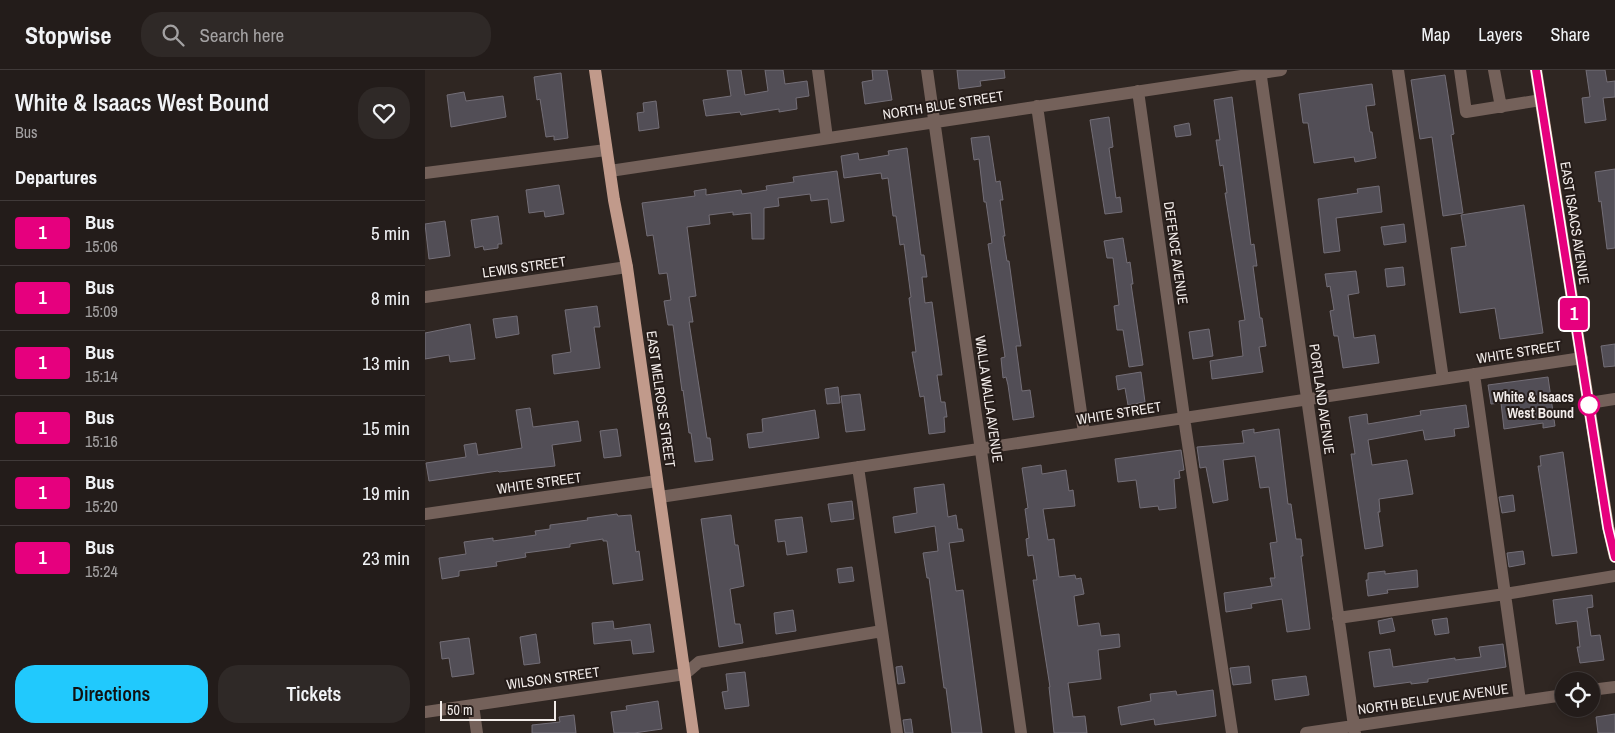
<!DOCTYPE html>
<style>
body{margin:0;font-family:"Archivo Narrow",sans-serif;background:#2f2927;color:#f1f3f6;height:100vh;display:flex;flex-direction:column;font-size:19px;white-space:nowrap}
*{box-sizing:border-box;margin:0}
p{font-size:16px;color:#a3a1a2}
.icon{flex:none;width:28px;height:28px;fill:none;stroke:currentColor;stroke-width:2;stroke-linecap:round;stroke-linejoin:round}
.map{position:relative;flex:1;overflow:hidden}
.panel{display:flex;flex-direction:column;background:#231c1a;width:425px}
.panel>*{flex:none}
.badge{padding:0 10px;border-radius:4px;font-size:18px;line-height:32px}
.fabs{position:absolute;left:1130px;top:602px;display:grid;gap:10px}
.fabs a{display:grid;place-items:center;width:45px;height:45px;border-radius:50%;background:#231c1a;box-shadow:0 2px 8px #0003,0 0 0 1px #403a39;font-size:25px}
.scale{position:absolute;left:15px;bottom:12px;width:116px;box-sizing:border-box;padding-left:5px;border:2px solid #f2ecea;border-top:0;font-size:14px;line-height:18px;white-space:nowrap;color:#f2ecea;-webkit-text-stroke:4px #251c19;paint-order:stroke}
.map>.badge{position:absolute;translate:-50% -50%;box-shadow:0 0 0 2px #fff}
h2{padding:0 15px;font-size:19px;line-height:45px}
.round{display:grid;place-items:center;flex:none;width:52px;height:52px;border-radius:20px;background:#2f2927}
.head{display:flex;align-items:center;justify-content:space-between;height:85px;padding:0 15px}
h1{font-size:24px;font-weight:600;line-height:38px}
.primary-button{display:flex;gap:10px;margin-top:auto;padding:10px 15px}
.primary-button a{flex:1;height:58px;border-radius:20px;background:#21c9fd;color:#111;font-size:20px;font-weight:600;line-height:58px;text-align:center}
.primary-button a+a{background:#2f2927;color:#f1f3f6}
ul{padding:0;list-style:none}
li{display:flex;align-items:center;gap:15px;height:65px;padding:0 15px;border-top:1px solid #403a39}
li div{flex:1}
li b{display:block;font-size:19px}
li em{font-style:normal}
li .badge{min-width:55px;font-weight:700;text-align:center}
header{display:flex;align-items:center;gap:30px;box-sizing:border-box;height:70px;padding:0 25px;background:#231c1a;border-bottom:1px solid #403a39}
header strong{font-size:24px}
nav{display:flex;gap:28px;margin-inline-start:auto;font-size:18px}
.search{width:350px;height:45px;background:#2f2927;display:flex;align-items:center;gap:12px;box-sizing:border-box;padding:0 18px;border-radius:20px;color:#a3a1a2;font-size:19px}
main{display:flex;flex:1;min-height:0}
.map>svg:first-child{display:block}
</style>
<header>
<strong>Stopwise</strong>
<div class="search"><svg class="icon" aria-label="search" viewBox="0 0 24 24"><circle cx="10" cy="10" r="6"/><path d="M15 15l6 6"/></svg>Search here</div>
<nav><a>Map</a><a>Layers</a><a>Share</a></nav>
</header>
<main>
<section class="panel">
<div class="head"><div><h1>White &amp; Isaacs West Bound</h1><p>Bus</p></div><a class="round"><svg class="icon" aria-label="heart" viewBox="0 0 24 24"><path d="M12 20l-8-8c-3-5 5-10 8-4 3-6 11-1 8 4z"/></svg></a></div>
<h2>Departures</h2>
<ul>
<li><span class="badge" style="background:#e6007e;color:#fff">1</span><div><b>Bus</b><p>15:06</p></div><em>5 min</em></li>
<li><span class="badge" style="background:#e6007e;color:#fff">1</span><div><b>Bus</b><p>15:09</p></div><em>8 min</em></li>
<li><span class="badge" style="background:#e6007e;color:#fff">1</span><div><b>Bus</b><p>15:14</p></div><em>13 min</em></li>
<li><span class="badge" style="background:#e6007e;color:#fff">1</span><div><b>Bus</b><p>15:16</p></div><em>15 min</em></li>
<li><span class="badge" style="background:#e6007e;color:#fff">1</span><div><b>Bus</b><p>15:20</p></div><em>19 min</em></li>
<li><span class="badge" style="background:#e6007e;color:#fff">1</span><div><b>Bus</b><p>15:24</p></div><em>23 min</em></li>
</ul>
<div class="primary-button"><a>Directions</a><a>Tickets</a></div>
</section>
<div class="map">
<svg width="1190" height="663" viewBox="0 0 1190 663">
<rect width="100%" height="100%" fill="#2f2622"/>
<path fill="#524e56" stroke="#736e77" d="M302,0H316L320,25L343,21L340,0H358L360,14L382,11L384,26L371,28L372,39L354,42V39L316,45L315,42L281,46L278,30L306,26Z
M447,0H462L467,30L440,34L437,12L448,10Z
M532,0H579L580,8L555,11L556,16L534,19Z
M1161,0H1180L1182,12L1190,11V27L1178,28L1181,50L1160,53L1157,28L1165,27Z
M136,3L143,68L129,70V66L121,67L115,29L112,30L109,7Z
M1020,5L1029,64L1026,65L1038,143L1018,146L1007,67L995,69L986,10Z
M947,14L950,35L941,36L945,62H947L951,88L930,92L929,87L889,93L883,53H878L874,24Z
M39,22L41,31L78,26L81,47L26,57L22,25Z
M807,27L826,175L829,174L832,196H828L835,248H837L841,276L834,277L838,302L787,309L785,291L818,286L814,251L820,250L800,123H802L798,95L795,96L791,70H795L789,30Z
M231,31L234,58L214,61L212,43L219,42L218,33Z
M684,47L688,77L684,78L691,128L695,127L697,142L680,144L665,50Z
M764,53L766,65L751,67L749,56Z
M564,66L571,112L575,111L578,130H575L580,166H578L582,191H584L594,264L596,276H591L597,321L605,320L609,347L588,350L583,315L581,307L578,308L576,288L580,287L563,174L567,173L561,132H559L554,89L549,90L546,68Z
M482,78L496,185H499L502,207H497L500,233L507,232L517,305H512L516,332H520L522,347H519L520,362L504,364L499,326L495,327L487,282H491L484,228L486,227L479,174L475,175L471,146H468L463,108L457,109L456,103L419,108L416,86L433,83L434,90L464,85L463,81Z
M1190,99V178L1182,179L1176,131L1174,132L1170,102Z
M412,101L419,151L406,153L403,129L386,131L385,124L353,128L354,136L339,138V169H327L326,143L308,145V142L284,145L285,154L262,157L271,226L264,227L268,252H264L282,368H285L288,390L270,392L266,363H264L258,320L257,321L248,255H243L239,231L246,230L242,203L234,204L228,165L222,166L217,133L270,126L269,121L281,119V125L316,120L317,124L342,120L341,116L369,112L368,107Z
M134,115L139,144L120,147L119,141L104,143L101,120Z
M954,116L957,142L911,148L915,181L899,183L893,129L933,123L932,119Z
M1099,135L1118,263L1075,269L1070,238L1035,243L1026,178L1041,176L1036,145Z
M73,146L77,174H73V178L59,180L58,176L50,178L46,150Z
M20,151L25,186L4,189L0,154Z
M979,154L981,172L959,175L956,157Z
M698,168L702,193L705,192L708,214H706L718,295L704,297L698,260H692L689,236L694,235L688,188H682L679,171Z
M978,197L980,215L962,217L960,199Z
M931,201L934,223L923,225L929,268L950,265L954,293L918,298L913,266H909L905,241L909,240L905,216L902,217L900,204Z
M172,236L175,257H169L175,298L129,304L127,285L146,282L140,240Z
M92,246L94,264L71,268L68,249Z
M45,254L50,289L25,292L24,285L0,289V263Z
M784,259L788,286L768,289L764,262Z
M1190,274V296L1179,297L1176,276Z
M716,302L720,332L703,335L700,318L693,320L691,306Z
M1123,307L1130,356L1118,358V353L1079,359L1076,333L1066,334L1063,315Z
M413,317L415,333L402,334L400,319Z
M435,324L440,360L421,362L416,326Z
M1041,335L1044,357L1029,359L1030,366L1000,370L998,360L943,370L947,395L982,390L988,424L954,429L955,442H953L958,476L940,479L926,384H930L924,347L942,344L943,354L996,345L995,341Z
M105,338L108,357L153,351L156,371L127,375L130,396L74,402L73,401L4,411L1,393L41,387L39,375L51,373L53,385L97,378L91,340Z
M390,340L394,368L324,378L322,364L338,362L337,349Z
M192,359L196,386L179,388L175,361Z
M829,359V363L854,359L863,434H866L871,469H876L878,486H876L885,559L862,562L857,529L826,534L827,538L801,542L799,523L847,516L845,508H850L845,473L852,472L844,417L835,418L830,386L798,390L803,430L788,433L781,397L775,398L772,377L819,373L817,361Z
M756,380L759,400L754,401L755,408L749,409L751,438L734,440L733,436L715,438L711,410L693,412L690,389Z
M1138,382L1152,483L1127,486L1113,396H1116L1115,386Z
M616,395L617,404L641,400L644,421L648,420L650,436L618,439L623,470L629,469L634,507L650,505L651,509L656,508L659,524L649,526L653,556L674,553L676,566L694,564L695,577L673,580L676,609L643,613L648,647L660,646L662,663H629L624,617H625L608,510H612L608,485L603,486L601,469L604,468L600,439L603,438L597,398Z
M519,414L523,447L531,445L533,459H537L539,471L524,473L531,521L538,520L557,663H527L521,618H519L504,508H502L498,483L513,481L510,456L470,463L468,447L492,443L489,418Z
M1088,425L1090,441L1077,443L1074,427Z
M427,431L429,449L406,452L403,434Z
M192,444L193,446L206,445L211,482L214,481L218,510L188,514L182,471H178V469L145,474V477L100,483L101,487L71,492L72,496L34,501V506L17,509L14,488L41,484L39,472L68,468V471L111,465L110,461L125,459V455L163,450L162,448Z
M306,445L310,475H313L319,516L305,519L310,554H315L318,573L294,577L276,449Z
M377,447L382,482L362,485L360,471L353,472L350,450Z
M1098,481L1100,494L1084,497L1082,483Z
M427,497L429,511L414,513L412,499Z
M992,500L993,517L962,520L963,523L943,526L941,510H943V503L960,501V504Z
M1167,525L1168,537L1162,538L1166,566L1175,565L1179,590L1155,593L1152,577H1155L1152,551L1131,554L1128,530Z
M368,540L371,561L351,564L349,543Z
M967,548L970,561L955,564L953,551Z
M1022,548L1024,563L1010,565L1007,550Z
M188,551L189,559L225,554L229,582L208,584L206,570L169,574L167,553Z
M111,564L115,593L99,595L95,567Z
M44,568L49,604L27,607L24,588L17,589L15,572Z
M1078,574L1081,597L1003,609V612L986,614V612L949,617L944,582L965,579L968,597L1030,588V590L1056,587L1054,577Z
M477,596L480,613L473,614L471,597Z
M824,596L826,613L808,615L805,598Z
M320,602L324,636L300,639L297,622L303,621L301,604Z
M881,606L884,625L850,630L847,610Z
M788,620L791,646L730,655L729,649L696,655L693,637L726,631L725,624L751,621L752,625Z
M233,631L237,659L209,663H189L186,642L202,640L201,636Z
M1190,644V663H1173L1171,647Z
M149,645L151,663H107V655L135,652L134,647Z
M486,649L488,663H480L478,650Z"/>
<g fill="none" stroke-linecap="round" stroke-linejoin="round">
<path stroke="#74615a" stroke-width="12" d="M393,0L402,68
M502,0L596,663
M835,0L930,663
M973,0L1018,309
M1035,0L1041,42L1116,30
M1069,0L1076,37
M713,21L761,361L807,663
M612,36L659,363
M185,101L856,0
M0,103L181,80
M0,227L202,197
M1049,304L1095,631
M1164,333L1190,329
M433,397L472,663
M235,427L1157,288
M0,444L232,411
M913,548L1080,524L1190,506
M1166,620L1190,617
M48,635L52,663
M0,642L260,604L274,592L457,561
M881,663L1139,625"/>
<path stroke="#c19a8b" stroke-width="12" d="M170,0L189,130L202,197L268,663
M1111,0L1183,457L1190,487"/>
</g>
<g fill="none" stroke-linecap="round" stroke-linejoin="round">
<g stroke="#fff" stroke-width="11">
<path id="line" d="M1111,0L1183,458L1190,487"/>
</g>
<use href="#line" stroke="#e6007e" stroke-width="8"/>
</g>
<circle fill="#fff" stroke="#e6007e" stroke-width="2.5" cx="1164" cy="335" r="10"/>
<g text-anchor="middle" dominant-baseline="central" stroke-width="4" stroke-linejoin="round" paint-order="stroke">
<g font-size="14" fill="#f2ecea" stroke="#251c19">
<text transform="translate(518 35) rotate(-9)">NORTH BLUE STREET</text>
<text transform="translate(1150 153) rotate(81)">EAST ISAACS AVENUE</text>
<text transform="translate(751 183) rotate(82)">DEFENCE AVENUE</text>
<text transform="translate(99 197) rotate(-8)">LEWIS STREET</text>
<text transform="translate(1094 282) rotate(-9)">WHITE STREET</text>
<text transform="translate(236 329) rotate(82)">EAST MELROSE STREET</text>
<text transform="translate(564 329) rotate(82)">WALLA WALLA AVENUE</text>
<text transform="translate(897 329) rotate(82)">PORTLAND AVENUE</text>
<text transform="translate(694 343) rotate(-9)">WHITE STREET</text>
<text transform="translate(114 413) rotate(-8)">WHITE STREET</text>
<text transform="translate(128 608) rotate(-8)">WILSON STREET</text>
<text transform="translate(1008 629) rotate(-8)">NORTH BELLEVUE AVENUE</text>
</g>
<g font-size="14" font-weight="bold" fill="#f2ecea" stroke="#251c19" text-anchor="end">
<text x="1149" y="327">White &amp; Isaacs<tspan x="1149" dy="16">West Bound</tspan></text>
</g>
</g>
</svg>
<div class="fabs">
<a><svg class="icon" aria-label="locate" viewBox="0 0 24 24"><circle cx="12" cy="12" r="6"/><path d="M12 2v4M12 18v4M2 12h4M18 12h4"/></svg></a>
</div>
<div class="scale">50 m</div>
<b class="badge" style="left:1149px;top:244px;background:#e6007e;color:#fff">1</b>
</div>
</main>
